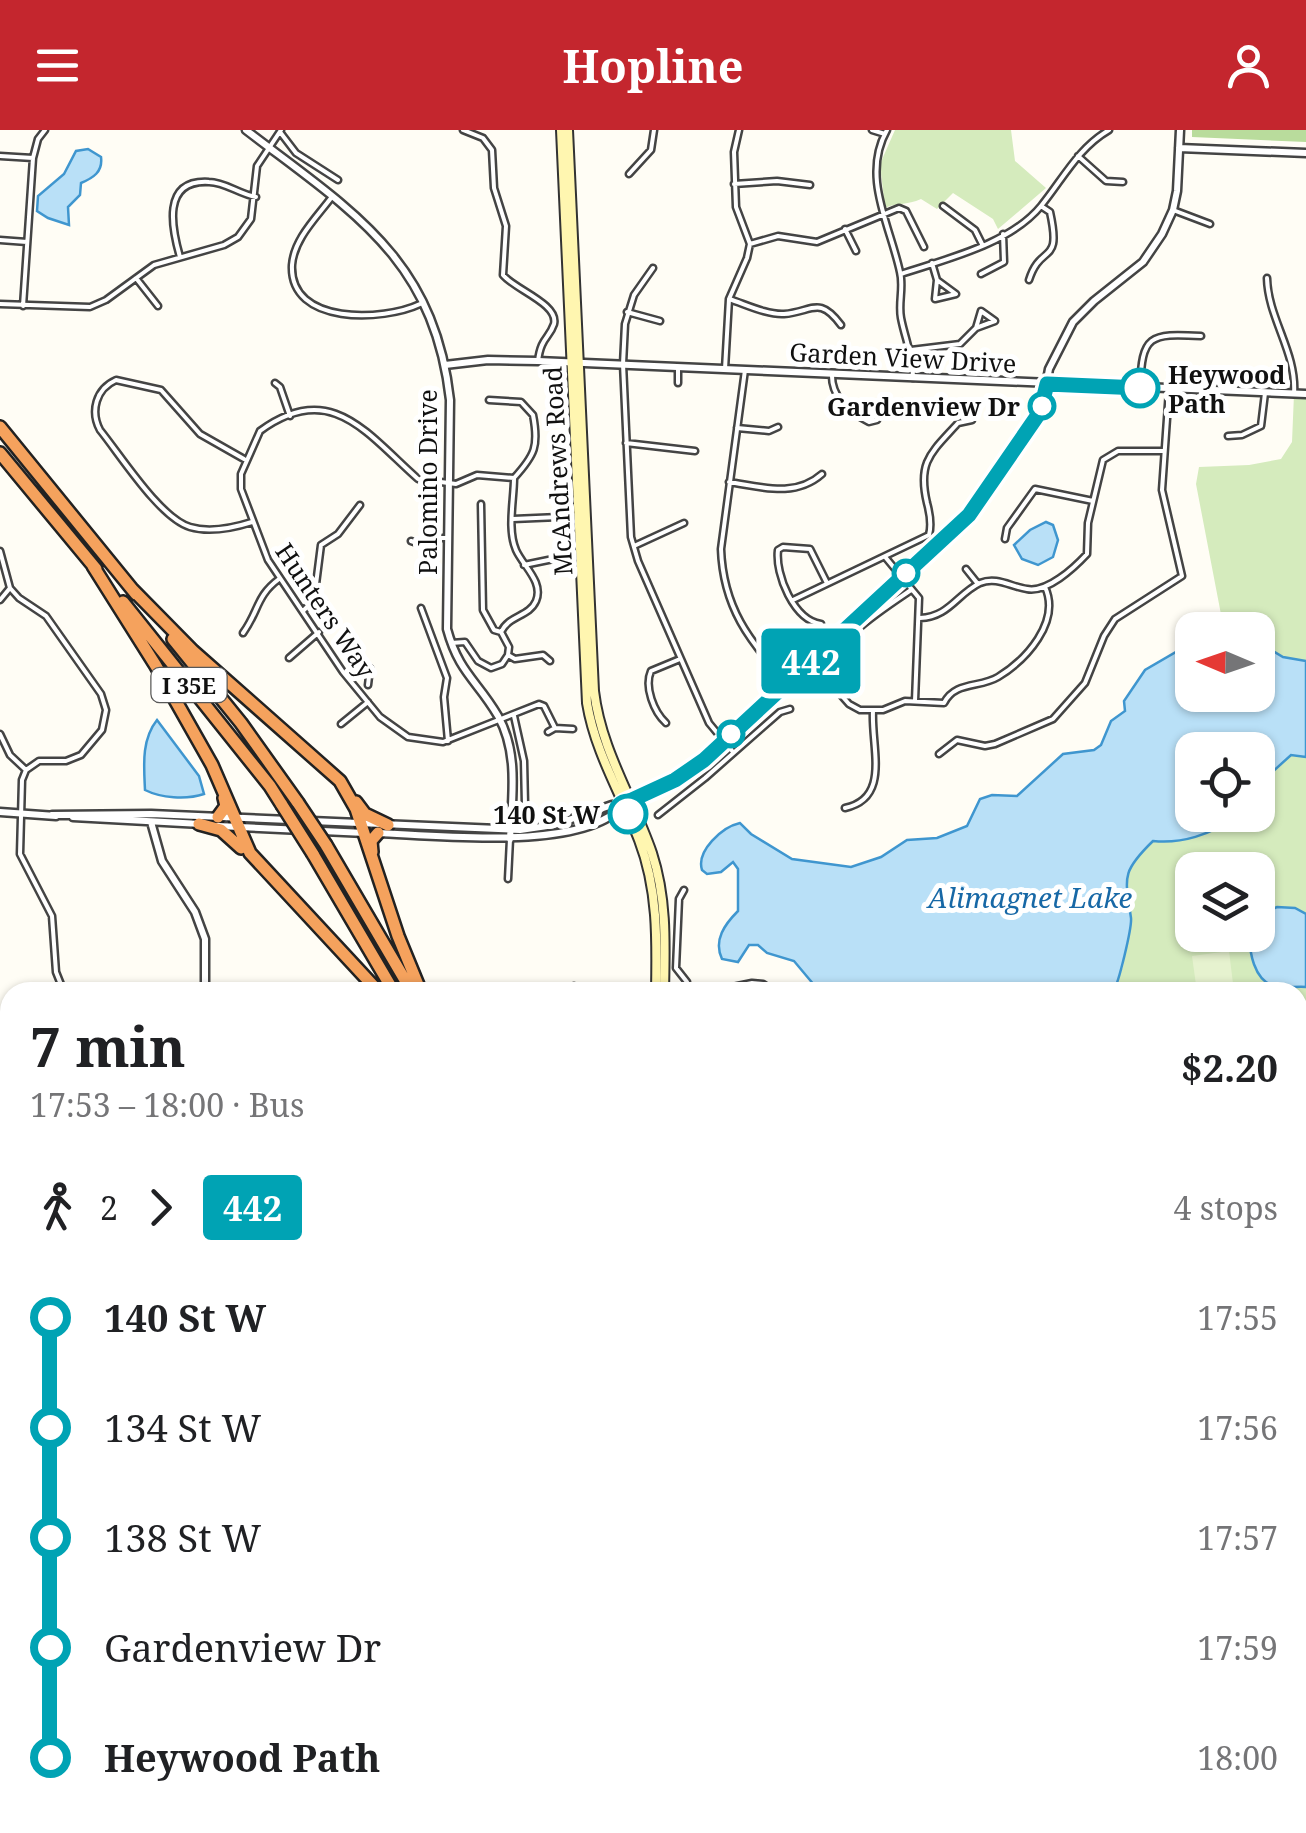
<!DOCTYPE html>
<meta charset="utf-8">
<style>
body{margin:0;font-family:"Noto Serif",serif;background:#f6f6f6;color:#202124;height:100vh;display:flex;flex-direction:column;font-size:38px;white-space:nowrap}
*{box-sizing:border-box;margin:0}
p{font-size:32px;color:#757577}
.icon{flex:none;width:55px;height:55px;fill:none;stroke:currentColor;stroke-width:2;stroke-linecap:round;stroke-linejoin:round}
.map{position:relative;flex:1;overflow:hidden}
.details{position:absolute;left:0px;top:852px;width:1308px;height:852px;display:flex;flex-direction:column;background:#fff;border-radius:30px 30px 0 0;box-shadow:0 2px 8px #0004}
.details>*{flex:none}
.badge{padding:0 20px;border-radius:8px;font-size:35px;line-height:65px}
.needle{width:65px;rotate:272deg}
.fabs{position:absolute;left:1175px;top:482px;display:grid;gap:20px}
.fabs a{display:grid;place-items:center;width:100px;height:100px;border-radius:20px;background:#fff;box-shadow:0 2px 8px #0004;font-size:50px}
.map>.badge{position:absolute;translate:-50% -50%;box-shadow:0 0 0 5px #fff}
.legs{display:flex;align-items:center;gap:15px;height:110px;padding:0 30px;font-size:32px}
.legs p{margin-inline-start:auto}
.overview{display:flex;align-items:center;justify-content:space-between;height:170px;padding:0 30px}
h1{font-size:55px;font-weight:700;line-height:75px}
ul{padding:0 30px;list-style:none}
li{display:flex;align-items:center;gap:35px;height:110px;font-size:38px}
li i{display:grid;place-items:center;width:15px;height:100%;margin:0 12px;background:currentColor}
li i::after{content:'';width:25px;height:25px;margin:-12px;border:8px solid;border-radius:50%;background:#fff}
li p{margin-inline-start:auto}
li:first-child i{background:linear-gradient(#0000 50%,currentColor 0)}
li:last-child i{background:linear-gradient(currentColor 50%,#0000 0)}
header{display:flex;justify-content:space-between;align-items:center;height:130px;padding:0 30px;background:#c4262e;color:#fff;font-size:45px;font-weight:700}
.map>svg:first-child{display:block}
</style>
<header><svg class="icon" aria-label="menu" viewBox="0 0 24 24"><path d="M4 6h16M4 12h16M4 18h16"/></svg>Hopline<svg class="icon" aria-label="person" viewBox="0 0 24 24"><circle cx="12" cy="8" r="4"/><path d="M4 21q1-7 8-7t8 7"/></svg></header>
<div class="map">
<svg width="1306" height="1703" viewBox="0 0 1306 1703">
<rect width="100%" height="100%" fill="#fffdf5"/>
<path fill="#d5ebbd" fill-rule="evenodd" d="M895,0H1011L1015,31L1046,58L998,99L993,89L953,63L937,79L921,69C908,75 894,73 885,78L880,34Z
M1294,264H1306V531L1283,527L1258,512V500H1224L1196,354L1199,337L1249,335L1281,329L1292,312Z
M1291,625L1306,627V1099L1298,1093V862H1113L1123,837L1131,785L1126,747L1136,728L1153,711C1198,716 1220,685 1258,685V655ZM1192,740H1258V805H1192Z"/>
<path fill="#b9dc9c" d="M1192,0H1306V12L1192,7Z
M368,1695H544L542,1703H370Z"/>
<path fill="#e6f2cf" d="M1229,821L1234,862H1197L1192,826Z"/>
<path fill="#b9e0f7" stroke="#3f96cf" stroke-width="2.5" d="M88,19L101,27C103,42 93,48 81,53L80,65L68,77L69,95L48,88L37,81L38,66L64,44L76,21Z
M1046,392L1053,395L1058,410L1053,427L1038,435L1022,429L1014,415L1030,400Z
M1258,512L1283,527L1306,531V627L1291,625L1258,655V620H1192V685L1234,687C1211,705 1181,714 1153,711C1121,742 1125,747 1131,788C1132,797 1119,853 1113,862H820L794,831L767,823L758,815H749L738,832L722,829C713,810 725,794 738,781V739L733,732L721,742L707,744L702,740C696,721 722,697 740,693L751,704L792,729L851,737L881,727L907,710L937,708L967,696L980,669L992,665L1017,666L1063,624L1094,620L1101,615L1111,591L1125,581L1124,571L1145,540L1188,515L1192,514V565H1258Z
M157,590L199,646L204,664C186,670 161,668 145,660C144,637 141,610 157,590Z
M1277,777L1295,778L1306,784V857C1295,856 1283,859 1273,856C1254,849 1249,822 1250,805H1258L1259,785Z"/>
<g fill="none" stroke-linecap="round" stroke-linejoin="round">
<g stroke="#444" stroke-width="9">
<path id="minor" d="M463,0L483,8L492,20L494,58L506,96L503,145C514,159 559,174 554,194C549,209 541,207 538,231
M872,0L885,4
M887,0C861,46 890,95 900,142C904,157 898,173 901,188C905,209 913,225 913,248
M280,2L296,23L338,50
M0,26L33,28
M1078,26L1106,51L1123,52
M629,44L651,20L654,0
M734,54L777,51L810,55
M331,68C316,88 294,109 292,135C289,196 384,191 420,174
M943,76L975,100L982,114
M1173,80L1210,94
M845,99L856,121
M0,110L27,112
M750,114L778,106L817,112L899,78L906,81L924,117
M180,127C172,99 161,49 209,52C225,52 239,64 256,67
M932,133L937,150L935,169L956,164L937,150
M653,138L634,165L625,194L623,234L631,407L638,431L709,593L733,622
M901,144C946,129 1010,114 1041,76C1063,49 1078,18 1109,0
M981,144L1004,132L1003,104
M136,148L158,176
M1267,148C1268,189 1297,222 1294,264
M1029,150C1041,112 1062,137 1050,82L1041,76
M729,169C745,174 767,185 784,184C812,182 819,165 841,195
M0,174L90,177L106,170L154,135L224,115L238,107L251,89L257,36L281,0
M23,176L33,28L38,9L45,0
M627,182L660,191
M911,220L960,214L976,198L981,181L995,191L976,198
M725,239L729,169L747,128L750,114L736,77L734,22L739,0
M745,240L721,419C723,477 749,511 787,553
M832,244C831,267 849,282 869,292L877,290
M275,253L280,257L290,286
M678,253V238
M1140,258C1142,205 1149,203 1201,206
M489,270L521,272L533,285C539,316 535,325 514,348
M737,298L769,301L778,297
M1228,306L1242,305L1261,296L1265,263
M626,313L695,321
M244,329L200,304L161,260L116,250C96,259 90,281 100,300C121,326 160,388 190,397C210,403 233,398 252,392
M514,348L477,345L456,354L418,349C367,304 331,249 260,301L241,344V359L268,430L343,542L380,587L408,607L443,612L539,574L544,576L555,598
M729,352C762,357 795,368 822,344
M481,374L483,480L494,500L501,502
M513,389L559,387
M1005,409L1007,398L1035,359L1093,371
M411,411L425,416L438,408H448
M634,416L684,393
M0,421L10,458L19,468L46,486L101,564L106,580L102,600L81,625L66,631H39L26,640L22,650L20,724L52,786L56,842L64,862
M886,428L919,468L915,571
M524,435L558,428
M966,439L978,454
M0,470L10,458
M793,470L929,405C932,394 930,384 927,373C917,331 932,322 958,293L972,290
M421,478L447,548L444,567L448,611
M303,481L314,470L321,415L338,404L360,375
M920,488C949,487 957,464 980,453C997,446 1011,457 1027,459C1047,463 1074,438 1087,424L1088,393L1103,330L1118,321H1164
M821,494C794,490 775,445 778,420L783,417L810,419L827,453
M243,503C259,481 256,466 279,449
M342,513L364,534L350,550
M451,513L465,512L478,531L491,538L502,534L508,525
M508,525L509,517L501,502C509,485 529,487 536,471C544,452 523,436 516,420C507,399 514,370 514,348
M508,525L515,529L543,525L550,531
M289,528L319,502
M811,531L849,574L860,580H883L905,571L944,573C955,551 980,558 998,547C1026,530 1061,492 1045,457
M364,535L370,538L368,555
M823,545C837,508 880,481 911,460
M514,586L524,631L525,674
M666,593C654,582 644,557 651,541L680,529
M341,594L368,572
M548,602L555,598L573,599
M0,604L10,625L26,640
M939,624L957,610L985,616L995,614L1053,589L1085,553L1104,506L1115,489L1182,446L1162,360L1169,260
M845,678C891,668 871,618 873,581
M658,685L705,648L780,582L790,579
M508,749L510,709
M684,760L679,769L676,838L687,852V859
M574,856L586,862
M663,859L718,860L752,853L763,854L775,862
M593,862L653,859
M1298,888L1306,886
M0,1020L10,1030
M0,1097L10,1086
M1298,1260H1306
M0,1273L4,1283
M0,1284L10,1280
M0,1327L10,1337
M1298,1339L1306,1348
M6,1359L10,1345
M1298,1383L1306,1376
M0,1419L10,1417
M0,1479L10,1477
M0,1565L10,1582
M0,1614L10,1615
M192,1695L204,1703
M258,1695V1703
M321,1695L322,1703
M1085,1695L1089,1703
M1206,1695L1207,1703
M1280,1695V1703
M329,1703L341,1696"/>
</g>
<g stroke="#444" stroke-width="11">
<path id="tertiary" d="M246,0C350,80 434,127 450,270L447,499C459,543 477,550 498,586C519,623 512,667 510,709
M1179,18L1306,23
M445,235L488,230L538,231L1306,264
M0,682L56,686
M52,685L151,684L520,700L554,695L612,675L623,674L675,650L723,613L969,385L1041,282L1049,239L1073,192L1094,171L1143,132L1162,104L1173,80L1177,61L1180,0
M73,687L201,694
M151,692L162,731L195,782L205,809V862
M218,696L365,703
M378,703C434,705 585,722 623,675
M0,968L10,964
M1298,1213H1306
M1298,1688H1306
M794,1695L795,1703
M164,1703L167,1695
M788,1703V1695"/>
</g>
<g stroke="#333" stroke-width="12">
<path id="secondary" d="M561,0L587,573C595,622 621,664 639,710C658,759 657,810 656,862
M568,0L594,561C601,620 633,668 652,723C667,769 665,815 664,862
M639,1703V1695"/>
</g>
<g stroke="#222" stroke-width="16">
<path id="motorway" d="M0,297L136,464
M0,323L96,439
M93,436L156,536L212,635L250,723L379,862
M132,459L193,521L340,651L356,679L398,806L421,862
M123,472L270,656L282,675
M173,509L241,593L298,673
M356,672L365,684L388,695
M218,687L226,676L224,668
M199,694L221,700L241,718
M326,715L412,862
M372,722L371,711L378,703
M313,724L394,862
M947,1695L954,1703
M966,1695L973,1703"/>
</g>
<use href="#minor" stroke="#fff" stroke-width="4"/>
<use href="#tertiary" stroke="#fff" stroke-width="6"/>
<use href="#secondary" stroke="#fff6b0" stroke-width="8"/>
<use href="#motorway" stroke="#f5a25d" stroke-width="11"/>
<g stroke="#222" stroke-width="16" stroke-linecap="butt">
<path id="motorway-bridge" d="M298,673L326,715
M282,675L313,724"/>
</g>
<use href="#motorway-bridge" stroke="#f5a25d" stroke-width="11"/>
</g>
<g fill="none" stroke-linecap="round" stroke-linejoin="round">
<g stroke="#fff" stroke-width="22">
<path id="line-1" d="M628,684L623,674L675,650L704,630L969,385L1040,282L1047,254L1140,258"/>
</g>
<use href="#line-1" stroke="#00a3b4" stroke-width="15"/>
</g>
<g fill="#fff" stroke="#00a3b4" stroke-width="5">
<circle cx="1140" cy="258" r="18"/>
<circle cx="1042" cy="276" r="12"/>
<circle cx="906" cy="443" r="12"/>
<circle cx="731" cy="604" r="12"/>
<circle cx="628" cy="684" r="18"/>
</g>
<g text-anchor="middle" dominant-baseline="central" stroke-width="10" stroke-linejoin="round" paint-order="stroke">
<rect fill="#fff" stroke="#585858" stroke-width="2.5" x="151.5" y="538" width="75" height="34" rx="8"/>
<g font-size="22" font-weight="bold" fill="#111">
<text x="189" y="555">I 35E</text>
</g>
<g font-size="25" fill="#111" stroke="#fff">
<text transform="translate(903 227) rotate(3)">Garden View Drive</text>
<text transform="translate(557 341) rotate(-93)">McAndrews Road</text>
<text transform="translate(427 352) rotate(-90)">Palomino Drive</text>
<text transform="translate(326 480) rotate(56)">Hunters Way</text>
</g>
<g font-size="25" font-weight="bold" fill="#111" stroke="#fff" text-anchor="end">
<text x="1168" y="244" text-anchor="start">Heywood<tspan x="1168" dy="29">Path</tspan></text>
<text x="1020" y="276">Gardenview Dr</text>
<text x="600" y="684">140 St W</text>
</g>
<g font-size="28" font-style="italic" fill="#1768a6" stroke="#fff">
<text x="1030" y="767">Alimagnet Lake</text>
</g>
</g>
</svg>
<div class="fabs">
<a><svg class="needle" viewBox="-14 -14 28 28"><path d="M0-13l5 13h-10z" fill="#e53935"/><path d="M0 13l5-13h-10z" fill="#757577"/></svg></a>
<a><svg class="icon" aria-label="locate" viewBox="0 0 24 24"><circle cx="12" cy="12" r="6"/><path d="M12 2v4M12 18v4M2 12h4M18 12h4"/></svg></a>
<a><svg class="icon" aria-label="layers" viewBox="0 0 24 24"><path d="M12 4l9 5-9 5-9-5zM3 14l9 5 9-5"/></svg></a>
</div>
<b class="badge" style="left:811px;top:531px;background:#00a3b4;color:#fff">442</b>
<section class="details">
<div class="overview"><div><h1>7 min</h1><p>17:53 – 18:00 · Bus</p></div><b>$2.20</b></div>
<div class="legs"><svg class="icon" aria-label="walk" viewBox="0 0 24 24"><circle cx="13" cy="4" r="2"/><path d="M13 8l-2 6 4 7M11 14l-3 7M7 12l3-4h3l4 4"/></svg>2<svg class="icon" aria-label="forward" viewBox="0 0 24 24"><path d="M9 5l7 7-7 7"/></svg><b class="badge" style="background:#00a3b4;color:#fff">442</b><p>4 stops</p></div>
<ul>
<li><i style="color:#00a3b4"></i><b>140 St W</b><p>17:55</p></li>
<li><i style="color:#00a3b4"></i><span>134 St W</span><p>17:56</p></li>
<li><i style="color:#00a3b4"></i><span>138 St W</span><p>17:57</p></li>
<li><i style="color:#00a3b4"></i><span>Gardenview Dr</span><p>17:59</p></li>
<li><i style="color:#00a3b4"></i><b>Heywood Path</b><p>18:00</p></li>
</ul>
</section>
</div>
